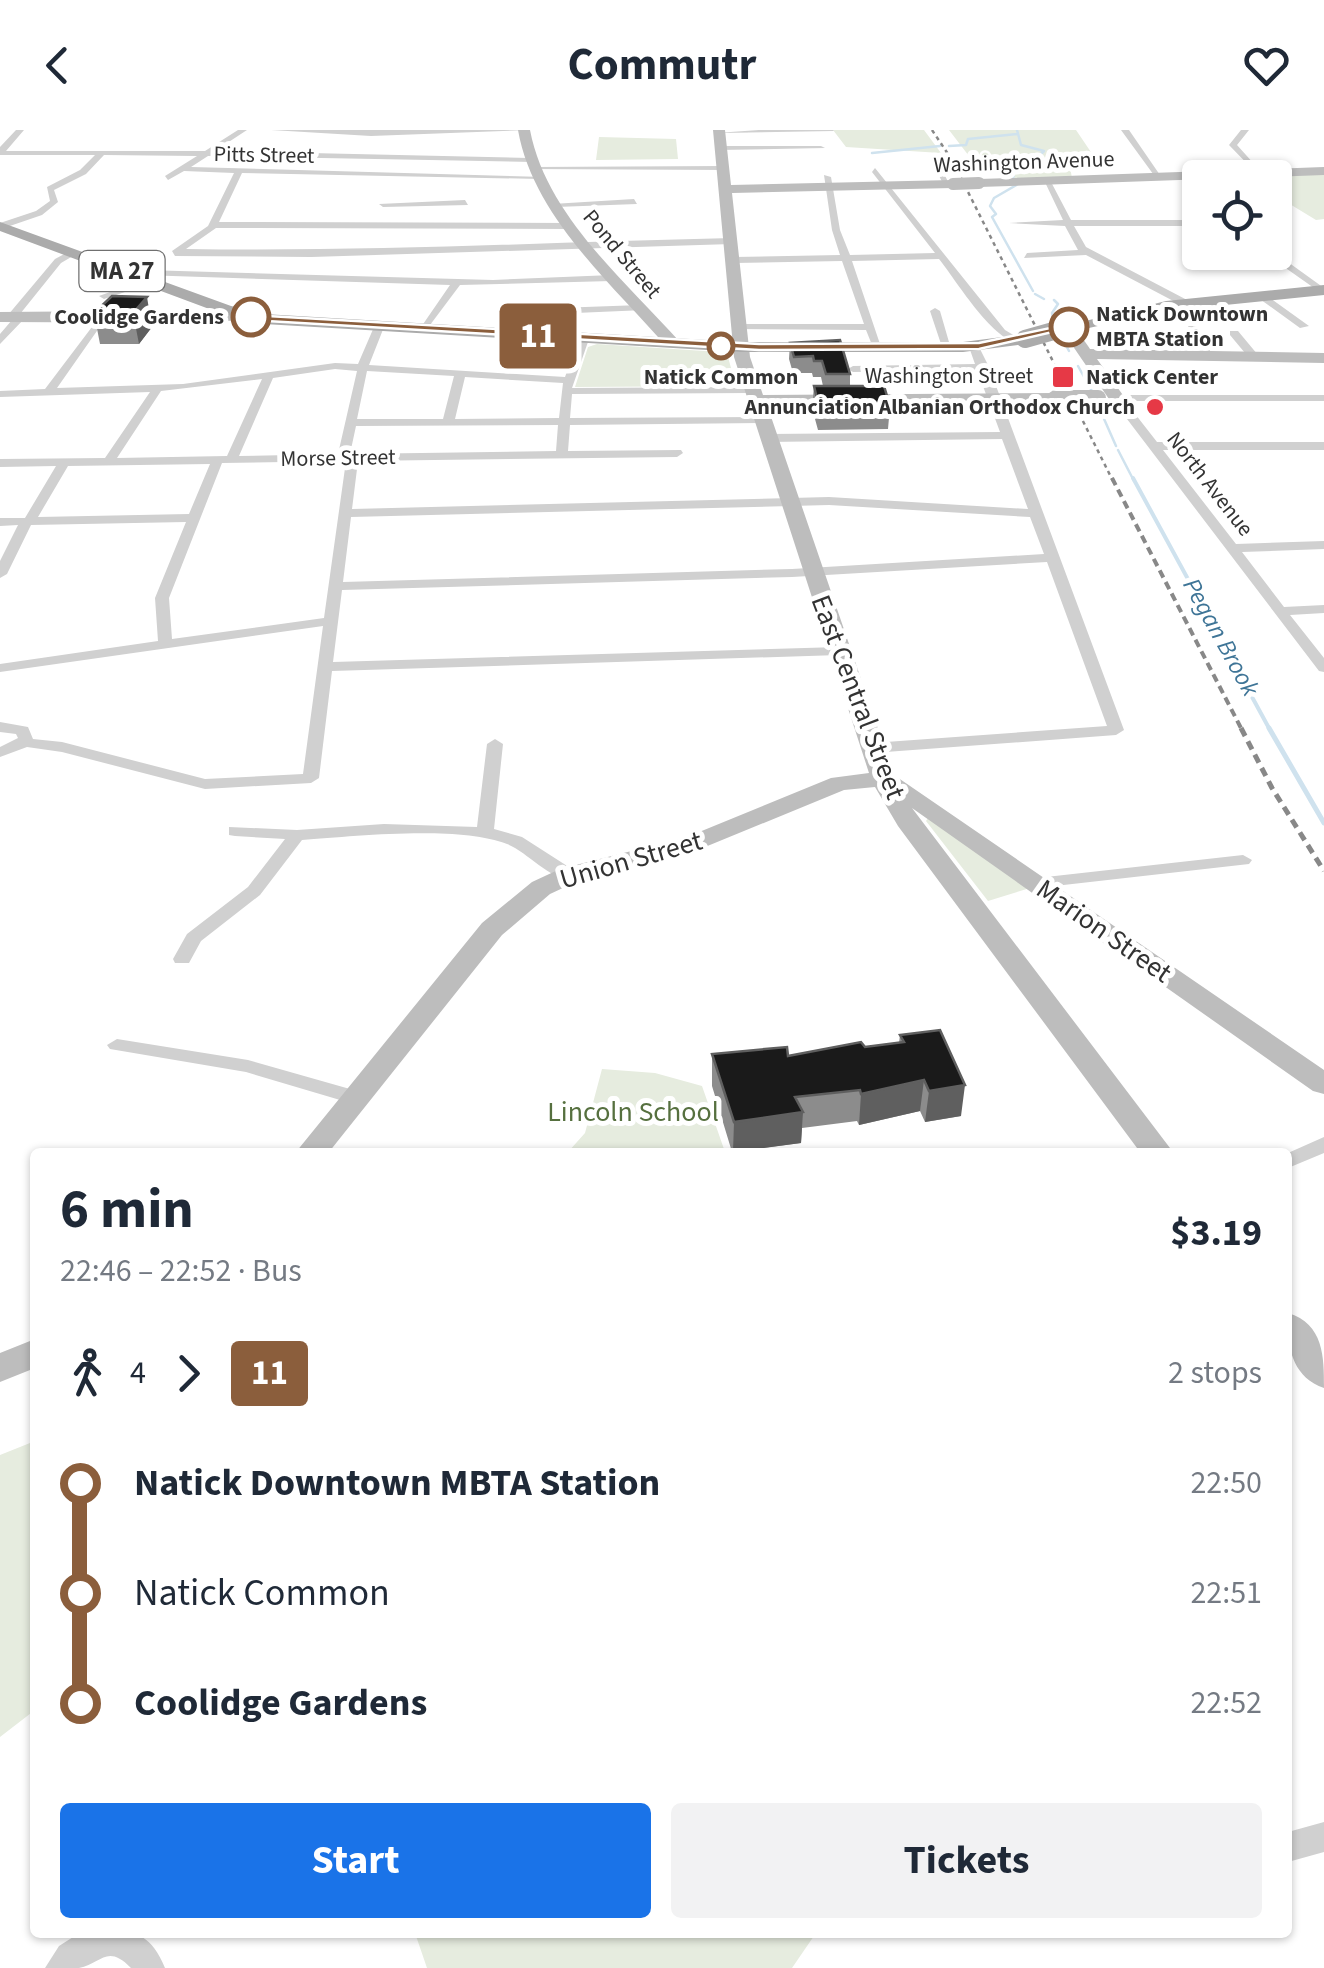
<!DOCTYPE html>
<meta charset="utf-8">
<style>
body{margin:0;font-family:"Source Sans 3",sans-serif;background:#f2f2f3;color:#1f2937;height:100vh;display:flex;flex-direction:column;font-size:38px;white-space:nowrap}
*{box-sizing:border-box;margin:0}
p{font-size:32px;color:#747a83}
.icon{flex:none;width:55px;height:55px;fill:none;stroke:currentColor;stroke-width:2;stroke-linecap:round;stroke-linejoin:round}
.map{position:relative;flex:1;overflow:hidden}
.panel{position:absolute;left:30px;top:1018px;width:1262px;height:790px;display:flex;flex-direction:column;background:#fff;border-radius:10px;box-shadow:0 2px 8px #0004}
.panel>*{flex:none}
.badge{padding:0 20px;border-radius:8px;font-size:35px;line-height:65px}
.fabs{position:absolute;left:1182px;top:30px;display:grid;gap:20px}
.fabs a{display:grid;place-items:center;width:110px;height:110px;border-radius:10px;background:#fff;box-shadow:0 2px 8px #0004;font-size:50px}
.map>.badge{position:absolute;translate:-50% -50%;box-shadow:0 0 0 5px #fff}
.legs{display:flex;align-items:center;gap:15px;height:110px;padding:0 30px;font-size:32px}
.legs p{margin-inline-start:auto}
.head{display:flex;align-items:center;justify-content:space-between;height:170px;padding:0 30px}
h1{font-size:55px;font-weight:700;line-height:75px}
.action{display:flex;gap:20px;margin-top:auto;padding:20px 30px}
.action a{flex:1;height:115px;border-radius:10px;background:#1a73e8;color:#fff;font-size:40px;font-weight:700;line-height:115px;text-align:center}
.action a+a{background:#f2f2f3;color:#1f2937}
ul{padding:0 30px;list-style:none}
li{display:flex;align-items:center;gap:35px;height:110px;font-size:38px}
li i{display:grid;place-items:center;width:15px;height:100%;margin:0 12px;background:currentColor}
li i::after{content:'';width:25px;height:25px;margin:-12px;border:8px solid;border-radius:50%;background:#fff}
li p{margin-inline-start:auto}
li:first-child i{background:linear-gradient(#0000 50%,currentColor 0)}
li:last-child i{background:linear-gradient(currentColor 50%,#0000 0)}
header{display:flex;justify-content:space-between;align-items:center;height:130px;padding:0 30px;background:#fff;font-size:45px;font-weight:700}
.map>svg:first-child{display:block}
</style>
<header><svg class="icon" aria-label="back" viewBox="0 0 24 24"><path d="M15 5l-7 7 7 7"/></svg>Commutr<svg class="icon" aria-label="heart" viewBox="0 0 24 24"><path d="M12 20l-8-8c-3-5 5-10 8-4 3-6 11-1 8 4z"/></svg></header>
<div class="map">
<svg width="1324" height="1838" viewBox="0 0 1324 1838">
<rect width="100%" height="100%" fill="#fff"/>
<path fill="#e6ecdf" d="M833,0H924L941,23L846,17Z
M949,0H1076L1097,31L1069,32L1072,48L1013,50L1015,29L972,30Z
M599,7L676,9L678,29L596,30Z
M1324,43V89L1316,90L1275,65V48L1249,47Z
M597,214L720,222L728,227L736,256L575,257L588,217Z
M928,688L1030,758L988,771L926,691Z
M602,939L655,943L702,956L725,1022H568L585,1003Z
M35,1311V1580L0,1607V1325Z
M415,1803V1802L816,1803L792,1838H427Z"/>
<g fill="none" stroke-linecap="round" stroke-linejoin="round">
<path stroke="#cfe2ee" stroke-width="2.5" d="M949,16L966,15L968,9L1017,4
M872,23L940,16
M1013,49L1015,36L1032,35L1027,29H1036L1044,21L1021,15L1017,0
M1018,54L994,68L990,76L996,84L992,87L1033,161
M1035,164L1044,169
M1054,170L1058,174L1052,183L1054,194
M1061,206L1069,221
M1078,236L1093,263
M1097,273L1116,316
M1118,320L1134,351"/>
<path stroke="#cfe2ee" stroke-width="4" d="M1133,348L1270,600"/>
<path stroke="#cfe2ee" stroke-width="5" d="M1269,598L1324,693"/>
<path fill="#d0d0d0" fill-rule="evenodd" d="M16,0H24L6,21H205L238,0H247L215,21L529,28L532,32L208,26L191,37L544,47L540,49L242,43L219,92L571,93L575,96L571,99L216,98L186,119C369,122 550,112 732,108L737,111L732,114L311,127L175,126L172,121L208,96L234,43L184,41L168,50L165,46L197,26L104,25L86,44L54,60L58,72L42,85L1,99L0,93L36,81L50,71L47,57L80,40L95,25H0V17Z
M271,0H528L371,6Z
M759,0H833L834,1L716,3Z
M1121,0H1129L1162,48H1156Z
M1241,0H1249L1237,15L1264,45H1258L1229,15Z
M721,16H821L825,18L718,20Z
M932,31H938L950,56H944Z
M723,36L726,40L529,39L533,37Z
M875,38L1005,200L1020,209V213C993,212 956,150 939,129L852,131L882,220H874L866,200L736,199L740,194H864L842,131L734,133L729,130L734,127L840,125L832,100L824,45L831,47L840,100L850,125L935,123L872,42Z
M1043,48L1050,50L1071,90H1200V96H1074L1086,117L1189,171V175H1181L1086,125L1024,128L1027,123L1078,120L1065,96L1009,93L1063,90Z
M634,69L637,74L556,77L552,74Z
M465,70L468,75L383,77L379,74Z
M70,121L78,123L61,133L20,184L24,185V189L0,214V204L12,190L8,185L55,129Z
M1263,122H1274L1324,158V165Z
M145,140L493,150L612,145L617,148L612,151L460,155L424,203L419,200L450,155L142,145Z
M149,148L152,153L104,169L99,166Z
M1257,163H1263L1309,196L1300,198L1257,167Z
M641,175L645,180L529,185L524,182L529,179Z
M935,178L940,181L951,219L942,217L930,181Z
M101,185L106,188L57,258L183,254L335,233L358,234L374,197L379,194L384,197L369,235L565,247L579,209L584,206L589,209L572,258L752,257L758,260L752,263L572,264L570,288L761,287L767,290L761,293L570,295L568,321L681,320L683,323L677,327L358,331L352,379L829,367L1028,379L1002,309L767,312L761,308L767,304L1000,302L977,240L853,242L848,239L853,236L975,234L969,217L978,215L989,237L1124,600L1116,605L872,623L864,618L872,613L1107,596L1047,432L792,447L342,460L333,532L839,517L846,521L839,525L332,541L319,648L311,653L205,659L62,622L27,617L0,627V617L18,608L16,604L0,602V592L28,597L33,609L62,612L205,649L303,644L323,496L0,542V534L158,511L155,468L186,392L31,395L7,444L0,448V431L18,395L0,396V388H25L56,336L0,337V329L105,328L150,262L0,267V261L45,259ZM335,239L357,241L338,324L239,326L273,248ZM367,241L454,246L443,289H357ZM465,247L563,253L559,288L455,289ZM262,249L227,326L117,328L161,261ZM558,295L556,321L350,324L356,296ZM346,331L324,488L172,509L169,468L222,333ZM210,334L189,384L38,387L68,336ZM829,375L1030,387L1044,424L792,439L343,452L351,387Z
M1188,196H1196L1214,228H1206Z
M1230,201H1238L1258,225V229H1250L1230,205Z
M1117,265H1324V271H1125L1157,312H1324V320H1163L1236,414L1324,411V419L1242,422L1284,477L1324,475V483L1290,485L1324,528V542L1319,541L1111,268Z
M495,609L503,614L494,699L522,707L575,741L578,745L575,749C551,752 528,722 507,714C459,695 355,706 302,710L260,765L201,811L189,833H175L173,829L187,804L248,757L285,709L235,706L229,705V697L297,700L384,694L477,697L487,614Z
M1243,725L1252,730L1249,734L1037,758L1028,753L1037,748Z
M117,909L248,930L364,963L367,968L357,975L246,942L110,919L107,915Z
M1324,1007V1023L1288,1038V1023Z
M1324,1692V1722L1288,1732V1702Z
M81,1802C123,1802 147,1793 165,1838H131C107,1813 101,1834 79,1838C68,1838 55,1838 45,1838L59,1816Z"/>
<path fill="#bdbdbd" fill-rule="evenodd" d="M518,0H530C546,84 623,149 679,211V217H667C612,154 533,86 518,0Z
M713,0H725L731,55L953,50L959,54L953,58L732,63L750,227L763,265L1056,263L1064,268L1056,273L767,275L894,645L1324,940V964L1313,961L912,678L1173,1022H1140L898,696L875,657L844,660L705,717L578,751L550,764L502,805L329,1022H296L482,793L532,752L560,739L687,707L831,648L869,643L734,227Z
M1324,37V45L979,57L973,53L979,49Z
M244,180L249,182V188L214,193L0,192V182Z
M1056,196C1073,193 1082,207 1090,219L1324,223V233L1097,229L1125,268L1117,273L1111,272L1068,209L1056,202Z
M1288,1183C1324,1194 1324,1227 1324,1258C1291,1247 1286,1213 1288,1183Z
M35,1209V1238L0,1252V1223Z"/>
<path fill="#ababab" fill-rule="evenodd" d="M0,92L231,176L264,184L741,212H963L1025,204L1033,209L1025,214L963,222H741L264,194L220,183L0,101Z
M1324,155V165L1166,181L1057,205L1049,200L1166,171Z"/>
<path stroke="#888" stroke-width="2.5" stroke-dasharray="4 4" stroke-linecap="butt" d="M932,0L952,30L1113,351"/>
<path stroke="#888" stroke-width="4" stroke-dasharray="8 5" stroke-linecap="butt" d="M1112,348L1242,600"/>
<path stroke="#888" stroke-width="5" stroke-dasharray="9 6" stroke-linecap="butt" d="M1241,598L1272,658L1324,741"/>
<path stroke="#bdbdbd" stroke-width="12" d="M953,54L979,53"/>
<path stroke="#bdbdbd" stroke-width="16" d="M1056,268H1098"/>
<path stroke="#ababab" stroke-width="18" d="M1025,209L1057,200"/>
</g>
<path fill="#8c8c8c" d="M112,166L152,197L139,214H100L94,183Z
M790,213L850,244V256L890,276L888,299L818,300L812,278L814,256H823L821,247H813L812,243H793L789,229Z
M900,905L961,986L925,992L920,981L859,995L857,991L802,998L801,1013L732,1022L712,956V924L788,926L899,913Z"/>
<path fill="#5f5f5f" d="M147,167L152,197L139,214L133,183Z
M924,950L920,981L859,995L861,964Z
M965,955L961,986L925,992L929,961Z
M803,982L801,1013L733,1022L734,992Z"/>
<path fill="#1a1a1a" stroke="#5f5f5f" stroke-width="2.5" d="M112,166L147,167L133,183H94Z
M840,210L850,244H826L822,231H814L813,226L794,227L790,213Z
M814,256H884L890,276L819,277Z
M940,900L965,955L929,961L924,950L861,964L860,960L795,967L803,982L734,992L712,924L787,917L788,926L861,912L865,917L904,912L900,905Z"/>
<path fill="#8b5e3c" stroke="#fff" stroke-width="2.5" d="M248,185L759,214L979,213L1069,194L1074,197L979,219L759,220L251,190Z"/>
<g fill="#fff" stroke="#8b5e3c" stroke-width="5">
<circle cx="251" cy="187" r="18"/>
<circle cx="1069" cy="197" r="18"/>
<circle cx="721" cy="216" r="12"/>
</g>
<g fill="#e63946" stroke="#fff" stroke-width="4">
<rect x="1051" y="235" width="24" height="24" rx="5"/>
<circle cx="1155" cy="277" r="10"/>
</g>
<g text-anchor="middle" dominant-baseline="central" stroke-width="10" stroke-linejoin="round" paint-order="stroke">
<g font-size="22" fill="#333" stroke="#fff">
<text transform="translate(264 25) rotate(1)">Pitts Street</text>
<text transform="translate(1024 32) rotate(-2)">Washington Avenue</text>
<text transform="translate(622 124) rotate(50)">Pond Street</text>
<text x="949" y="246">Washington Street</text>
<text transform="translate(338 328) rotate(-1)">Morse Street</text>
<text transform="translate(1210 354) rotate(52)">North Avenue</text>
</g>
<g font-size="22" font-weight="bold" fill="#333" stroke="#fff" text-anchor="start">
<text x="1096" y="184">Natick Downtown<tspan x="1096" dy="25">MBTA Station</tspan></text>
<text x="224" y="187" text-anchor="end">Coolidge Gardens</text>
<text x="721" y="247" text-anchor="middle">Natick Common</text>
</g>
<g font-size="22" font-weight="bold" fill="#333" stroke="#fff" text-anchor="start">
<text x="1086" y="247">Natick Center</text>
<text x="1135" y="277" text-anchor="end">Annunciation Albanian Orthodox Church</text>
</g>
<rect fill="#fff" stroke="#707070" stroke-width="2.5" x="79.5" y="121" width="85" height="40" rx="8"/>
<g font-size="25" font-weight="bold" fill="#333">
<text x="122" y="141">MA 27</text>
</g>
<g font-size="25" font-style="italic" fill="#3f7597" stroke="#fff">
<text transform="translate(1221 507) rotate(61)">Pegan Brook</text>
</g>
<g font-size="28" fill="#333" stroke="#fff">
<text transform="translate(858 567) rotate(69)">East Central Street</text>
<text transform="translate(631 730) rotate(-16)">Union Street</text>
<text transform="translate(1104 801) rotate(35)">Marion Street</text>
</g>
<g font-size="28" fill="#56703f" stroke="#fff">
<text x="633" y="982">Lincoln School</text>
</g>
</g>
</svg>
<div class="fabs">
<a><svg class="icon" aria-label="locate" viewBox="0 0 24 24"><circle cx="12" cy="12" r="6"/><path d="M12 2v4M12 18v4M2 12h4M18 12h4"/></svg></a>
</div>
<b class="badge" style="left:538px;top:206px;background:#8b5e3c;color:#fff">11</b>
<section class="panel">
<div class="head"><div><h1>6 min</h1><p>22:46 – 22:52 · Bus</p></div><b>$3.19</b></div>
<div class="legs"><svg class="icon" aria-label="walk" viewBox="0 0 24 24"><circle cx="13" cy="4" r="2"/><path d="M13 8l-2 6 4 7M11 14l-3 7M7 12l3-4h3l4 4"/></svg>4<svg class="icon" aria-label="forward" viewBox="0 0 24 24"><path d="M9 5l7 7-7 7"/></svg><b class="badge" style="background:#8b5e3c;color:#fff">11</b><p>2 stops</p></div>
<ul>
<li><i style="color:#8b5e3c"></i><b>Natick Downtown MBTA Station</b><p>22:50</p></li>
<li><i style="color:#8b5e3c"></i><span>Natick Common</span><p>22:51</p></li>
<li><i style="color:#8b5e3c"></i><b>Coolidge Gardens</b><p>22:52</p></li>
</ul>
<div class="action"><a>Start</a><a>Tickets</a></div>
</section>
</div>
